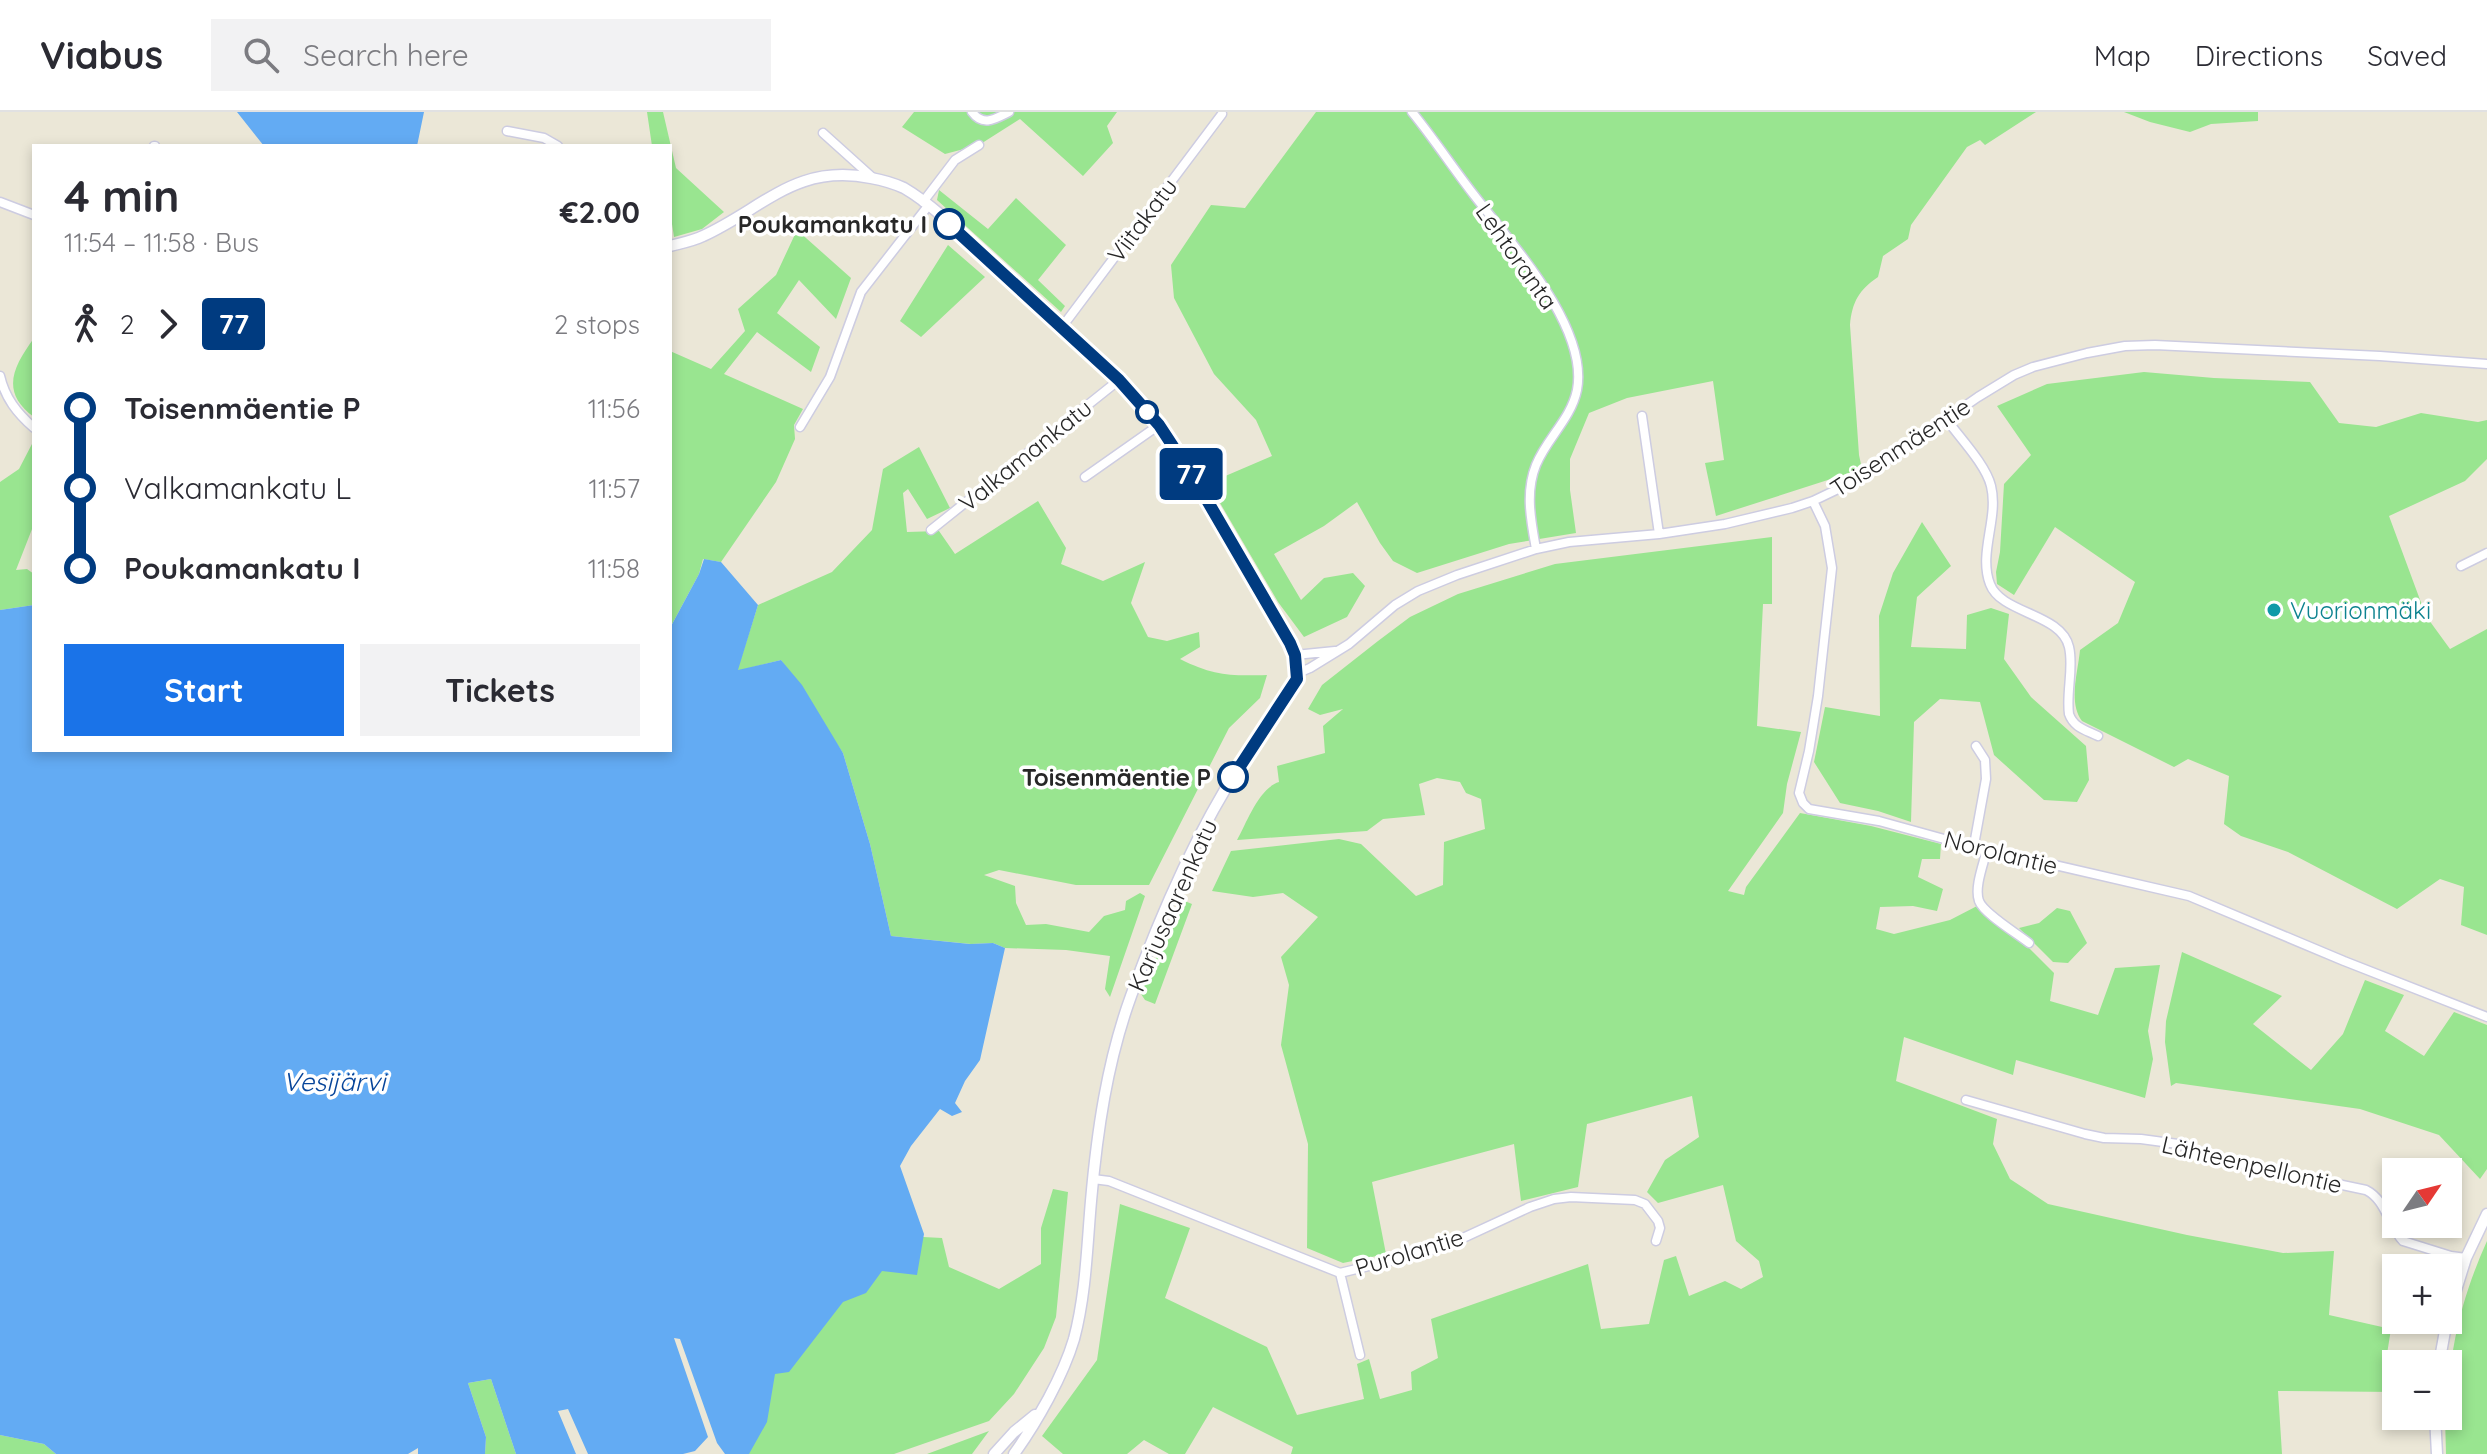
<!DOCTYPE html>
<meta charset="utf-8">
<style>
body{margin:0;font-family:Quicksand,sans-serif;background:#f2f2f3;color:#2b2b33;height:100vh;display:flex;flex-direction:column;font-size:30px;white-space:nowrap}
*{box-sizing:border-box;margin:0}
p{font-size:26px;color:#7c7c81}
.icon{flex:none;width:44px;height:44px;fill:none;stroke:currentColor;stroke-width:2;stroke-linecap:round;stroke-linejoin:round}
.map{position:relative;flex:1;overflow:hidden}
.sheet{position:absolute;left:32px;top:32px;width:640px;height:608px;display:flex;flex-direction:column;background:#fff;border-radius:0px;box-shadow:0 4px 12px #0003}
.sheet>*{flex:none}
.badge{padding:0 16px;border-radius:6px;font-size:28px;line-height:52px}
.needle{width:52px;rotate:55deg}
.tools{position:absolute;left:2382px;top:1046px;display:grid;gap:16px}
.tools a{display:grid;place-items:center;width:80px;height:80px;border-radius:0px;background:#fff;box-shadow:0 4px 12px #0003;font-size:40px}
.map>.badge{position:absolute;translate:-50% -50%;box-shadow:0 0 0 4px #fff}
.legs{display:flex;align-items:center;gap:12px;height:88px;padding:0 32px;font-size:26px}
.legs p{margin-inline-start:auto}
.headline{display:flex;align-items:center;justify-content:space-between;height:136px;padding:0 32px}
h1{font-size:44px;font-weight:800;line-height:60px}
.primary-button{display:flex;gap:16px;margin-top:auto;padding:16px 32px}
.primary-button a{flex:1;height:92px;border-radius:0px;background:#1a73e8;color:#fff;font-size:32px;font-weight:800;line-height:92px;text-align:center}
.primary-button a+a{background:#f2f2f3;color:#2b2b33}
ul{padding:0 32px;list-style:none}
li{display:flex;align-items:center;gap:28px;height:80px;font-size:30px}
li i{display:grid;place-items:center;width:12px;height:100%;margin:0 10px;background:currentColor}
li i::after{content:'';width:20px;height:20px;margin:-10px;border:6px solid;border-radius:50%;background:#fff}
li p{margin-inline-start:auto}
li:first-child i{background:linear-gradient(#0000 50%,currentColor 0)}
li:last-child i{background:linear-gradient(currentColor 50%,#0000 0)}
header{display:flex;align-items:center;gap:48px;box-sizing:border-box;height:112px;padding:0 40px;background:#fff;border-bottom:2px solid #e1e1e2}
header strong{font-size:38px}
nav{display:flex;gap:44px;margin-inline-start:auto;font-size:28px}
.search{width:560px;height:72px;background:#f2f2f3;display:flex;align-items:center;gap:20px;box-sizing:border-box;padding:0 28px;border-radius:0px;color:#7c7c81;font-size:30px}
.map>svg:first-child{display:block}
</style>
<header>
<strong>Viabus</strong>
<div class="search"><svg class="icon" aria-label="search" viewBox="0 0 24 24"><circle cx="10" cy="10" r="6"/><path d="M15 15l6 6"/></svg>Search here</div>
<nav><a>Map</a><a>Directions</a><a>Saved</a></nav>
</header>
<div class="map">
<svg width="2487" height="1342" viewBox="0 0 2487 1342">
<rect width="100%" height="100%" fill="#ebe7d7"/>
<path fill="#99e590" d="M647,0H663L676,56L724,100L702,117L674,125L670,99V34H652Z
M914,0H1117L1107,14L1113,31L1083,64L1020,7L979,33L945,42L902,15Z
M1316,0H2049H2036L1985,33L1980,28L1967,35L1911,113L1908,127L1883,144L1878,165C1859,178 1852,190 1850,213L1859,343L1862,357L1716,404L1705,351L1724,348L1713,269L1627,286L1589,301L1570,347V378L1576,421L1509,432L1417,461L1393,449L1380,431L1357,390L1324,414L1274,442L1301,488L1324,466L1353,461L1365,474L1347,505L1304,525L1278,490L1220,391L1216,368L1272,344L1256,308L1214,262L1174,186L1171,153L1211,93L1245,96Z
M2124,0H2258V9L2211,12L2190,20L2150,10Z
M939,78L988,117L1016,86L1066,133L1038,168L1065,194L1061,200L937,88Z
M797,118L851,166L836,207L799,168L777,201L820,235L811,260L757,220L724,262L803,297L794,313L795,327L776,370L721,450L703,447L699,462L670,516V239L711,257L745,219L738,197L776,163Z
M948,133L985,165L921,225L900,209Z
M34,226V305C0,280 13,255 34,226Z
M2144,260L2214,266L2310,270L2339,311L2376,315L2421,301L2478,310L2487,308V347L2465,369L2389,404L2426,504L2450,537L2487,517V823L2461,813L2464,775L2440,767L2397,797L2288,740L2241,724L2224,712L2229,664L2188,647L2174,655L2082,609C2068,591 2078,560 2080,538L2118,511L2135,470L2055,415L2014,483L1997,472L1996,460L2000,440L2004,372L2031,343L1997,294L2047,272Z
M33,330L34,412L16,458L27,457L34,462V493L0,498V370L19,357Z
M919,335L950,396L927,407L908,377L903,381L907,420L939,419L955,442L1038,389L1066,436L1061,452L1103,469L1145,450L1131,491L1148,525L1167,529L1199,520L1200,535L1180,547C1214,564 1230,564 1267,563L1260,586L1229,616L1149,773H1076L999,758L984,763L1015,774L1016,791L1026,813L1046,812L1089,820L1104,804L1125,798L1126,789L1140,781L1145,784L1110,885L1105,877L1110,844L1066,838L1005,836L993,831L971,832L891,824L870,732L843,641L781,548L737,559L758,493L832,460L872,418L883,357Z
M1922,410L1951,454L1917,485L1911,535L1966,537L1967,503L1991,496L2009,502L2004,547L2031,585L2086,634L2089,668L2077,690L2044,688L1994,643L1980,590L1940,587L1914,610L1911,710L1878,699L1840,691L1814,650L1825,595L1880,604L1879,504L1893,461Z
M1772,425V492H1763L1757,614L1801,620L1787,672L1783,701L1728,779L1744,783L1746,775L1800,701L1871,714L1941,732L1940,747H1922L1918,765L1943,777L1937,799L1913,794L1880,795L1876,817L1894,822L1950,808L1979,793L2027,834L2054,861L2050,889L2098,903L2115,856L2160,853L2148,919L2153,947L2145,986L2016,948L2013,963L1904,925L1896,969L1997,1007L1993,1032L2010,1067L2048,1092L2187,1123L2283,1141L2334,1139L2329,1203L2391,1217L2387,1242L2407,1252H2396V1280L2278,1279L2282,1342H1291L1293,1335L1213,1295L1185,1342H1169L1144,1328L1127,1342H1063L1042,1324L1097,1248L1120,1092L1190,1116L1165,1186L1267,1235L1297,1303L1364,1287L1357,1252L1369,1247L1380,1287L1412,1278L1411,1260L1438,1246L1431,1207L1588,1152L1601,1217L1649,1212L1664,1148L1676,1144L1689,1184L1725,1169L1741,1177L1763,1165L1759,1149L1736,1129L1723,1073L1658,1091L1647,1080L1665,1048L1699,1025L1692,984L1587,1012L1578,1075L1521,1089L1514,1032L1372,1070L1386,1142L1343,1151L1307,1136L1308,1032L1281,933L1289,873L1281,845L1318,805L1283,781L1253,785L1212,779L1231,739L1339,727L1361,732L1416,784L1443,773L1444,730L1485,717L1481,687L1466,681L1460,670L1437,666L1419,672L1425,703L1383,707L1367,719L1237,728C1247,710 1259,676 1279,670L1277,654L1325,641L1323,614L1343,597L1320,603L1308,597L1322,573L1378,529L1410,505L1458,482L1555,452Z
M1180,787L1192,792L1155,892L1145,888L1141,882Z
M2057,796L2070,799L2087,831L2068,851L2053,850L2019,816L2039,811Z
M2182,840L2282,884L2253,912L2311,958L2343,922L2365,868L2404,883L2385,919L2424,944L2454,900L2487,913V1057L2480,1067L2439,1023L2360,997L2176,971L2171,974L2165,930L2166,909Z
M1053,1077L1068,1080L1056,1205L1044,1236L1014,1282L989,1309L894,1342H740L730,1264L923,1125L942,1126L949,1155L999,1177L1041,1152V1116Z
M2487,1129V1342H2446L2445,1304H2448C2448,1240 2461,1187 2487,1129Z
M491,1267L516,1342H485L486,1325L468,1271Z
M989,1319L972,1342H927Z
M0,1323L44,1332L56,1342H0Z"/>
<path fill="#63abf3" d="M237,0H424L417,34H264Z
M704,447L721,450L758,493L738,558L781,548L802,573L843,641L870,732L891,824L970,832L993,831L1005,836L980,948L965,969L955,991L962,1000L952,1004L940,997L911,1034L900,1054L924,1122L917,1163L882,1159L866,1181L843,1190L789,1260L775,1262L767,1310L749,1342H725L717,1331L680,1227L674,1226L708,1325L695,1339L683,1342H588L568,1297L558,1299L576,1342H516L491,1267L468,1271L486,1325L485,1342H418V1336L408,1342H56L44,1332L0,1323V498L34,493V638H670V516L699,462Z"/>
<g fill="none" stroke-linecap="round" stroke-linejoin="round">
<g stroke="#cdcce1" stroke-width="11">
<path id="minor" d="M972,0C983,15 995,7 1009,0
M1412,0C1434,27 1453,56 1474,83C1510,130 1589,215 1577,278C1571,307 1547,326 1536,353C1525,380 1531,409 1536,437
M507,19L544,26L558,34
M823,21L873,66
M154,34H155
M0,90L34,103
M923,90L955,48L979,33
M1062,215L1222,2
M0,264C5,286 17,301 34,316
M1642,304L1659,422
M1947,308C1960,326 1986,353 1991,374C1999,406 1978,441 1990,472C2001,502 2061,501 2069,535C2074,556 2066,580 2069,602C2074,616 2086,618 2098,624
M800,315L830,265L861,180L928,94
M1085,365L1159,313
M1813,389L1825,414L1832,456L1818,584L1809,639L1799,681L1803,691L1809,697L1879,709L1955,730L2189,784L2344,849L2487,905
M931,418L1119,268
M2461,454L2487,441
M1295,543L1335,539
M1298,561L1310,556L1349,532L1395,493L1418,479L1457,463L1536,437L1569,430L1659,422L1725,412L1792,396L1813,389L1861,366L1978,285L2014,263L2033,255L2087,241L2125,234L2155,233L2380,244L2487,252
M1974,733L1986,667L1985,648L1976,634
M1987,737C1984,751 1974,775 1979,789C1984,802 2018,822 2029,831
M1966,988L2085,1022L2104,1026L2141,1027L2178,1032L2228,1049L2366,1078C2386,1088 2388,1113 2403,1129L2451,1144L2466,1146
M1093,1067L1109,1069L1340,1161L1418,1142L1450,1132L1530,1095L1554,1087L1571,1085L1635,1088L1645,1092L1658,1109L1660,1116L1656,1129
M1340,1161L1360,1243"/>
</g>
<g stroke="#cdcce1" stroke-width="13">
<path id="tertiary" d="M670,134C681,131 693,129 703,124C764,96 796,51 871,66C882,68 893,71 904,76C938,96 967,128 996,155C1051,205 1111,254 1158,312C1195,358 1224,417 1254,468C1268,491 1300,535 1298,561C1296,578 1263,619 1252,635C1200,711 1162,798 1131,884C1107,950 1097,1020 1091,1089C1087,1134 1086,1182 1074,1227C1063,1264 1037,1310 1014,1342
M2448,1204L2466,1146L2487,1102
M2439,1252L2447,1208
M2435,1304L2437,1342
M994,1342L1014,1320L1035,1303"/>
</g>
<use href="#minor" stroke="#fff" stroke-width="8"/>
<use href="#tertiary" stroke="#fff" stroke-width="10"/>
</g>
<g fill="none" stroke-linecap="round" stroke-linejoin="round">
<g stroke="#fff" stroke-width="18">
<path id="line-1" d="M949,112L1119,268L1159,313L1197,371L1290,531L1295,543L1297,567L1233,665"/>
</g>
<use href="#line-1" stroke="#003b80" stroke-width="12"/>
</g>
<g fill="#fff" stroke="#003b80" stroke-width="4">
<circle cx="949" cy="112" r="14"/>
<circle cx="1147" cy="300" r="10"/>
<circle cx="1233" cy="665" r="14"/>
</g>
<circle fill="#0f9aa8" stroke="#fff" stroke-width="3" cx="2274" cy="498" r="8"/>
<g text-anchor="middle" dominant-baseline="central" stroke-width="7" stroke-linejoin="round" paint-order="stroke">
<g font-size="24" fill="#272727" stroke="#fff">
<text transform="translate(1142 108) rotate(-53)">Viitakatu</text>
<text transform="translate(1517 144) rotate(55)">Lehtoranta</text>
<text transform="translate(1900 335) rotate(-33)">Toisenmäentie</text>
<text transform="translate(1025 343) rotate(-39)">Valkamankatu</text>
<text transform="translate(2001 740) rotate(14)">Norolantie</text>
<text transform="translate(1172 793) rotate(-66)">Karjusaarenkatu</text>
<text transform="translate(2252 1052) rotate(13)">Lähteenpellontie</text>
<text transform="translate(1409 1140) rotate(-17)">Purolantie</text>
</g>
<g font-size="24" font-weight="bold" fill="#272727" stroke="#fff" text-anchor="end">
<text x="927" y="112">Poukamankatu I</text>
<text x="1211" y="665">Toisenmäentie P</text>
</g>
<g font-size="24" fill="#0d838f" stroke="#fff" text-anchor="start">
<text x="2290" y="498">Vuorionmäki</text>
</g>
<g font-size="26" font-style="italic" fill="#07459a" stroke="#fff">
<text x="334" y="969">Vesijärvi</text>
</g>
</g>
</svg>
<div class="tools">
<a><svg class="needle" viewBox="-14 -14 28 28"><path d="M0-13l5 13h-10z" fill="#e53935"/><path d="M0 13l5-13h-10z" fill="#7c7c81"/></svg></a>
<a>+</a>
<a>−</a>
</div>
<b class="badge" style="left:1191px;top:362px;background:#003b80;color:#fff">77</b>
<section class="sheet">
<div class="headline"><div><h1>4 min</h1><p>11:54 – 11:58 · Bus</p></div><b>€2.00</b></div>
<div class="legs"><svg class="icon" aria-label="walk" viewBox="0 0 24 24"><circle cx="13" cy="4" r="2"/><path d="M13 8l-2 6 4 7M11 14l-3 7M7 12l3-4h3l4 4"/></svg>2<svg class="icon" aria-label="forward" viewBox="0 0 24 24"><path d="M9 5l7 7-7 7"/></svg><b class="badge" style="background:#003b80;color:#fff">77</b><p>2 stops</p></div>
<ul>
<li><i style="color:#003b80"></i><b>Toisenmäentie P</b><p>11:56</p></li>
<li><i style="color:#003b80"></i><span>Valkamankatu L</span><p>11:57</p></li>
<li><i style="color:#003b80"></i><b>Poukamankatu I</b><p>11:58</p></li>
</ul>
<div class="primary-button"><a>Start</a><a>Tickets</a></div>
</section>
</div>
